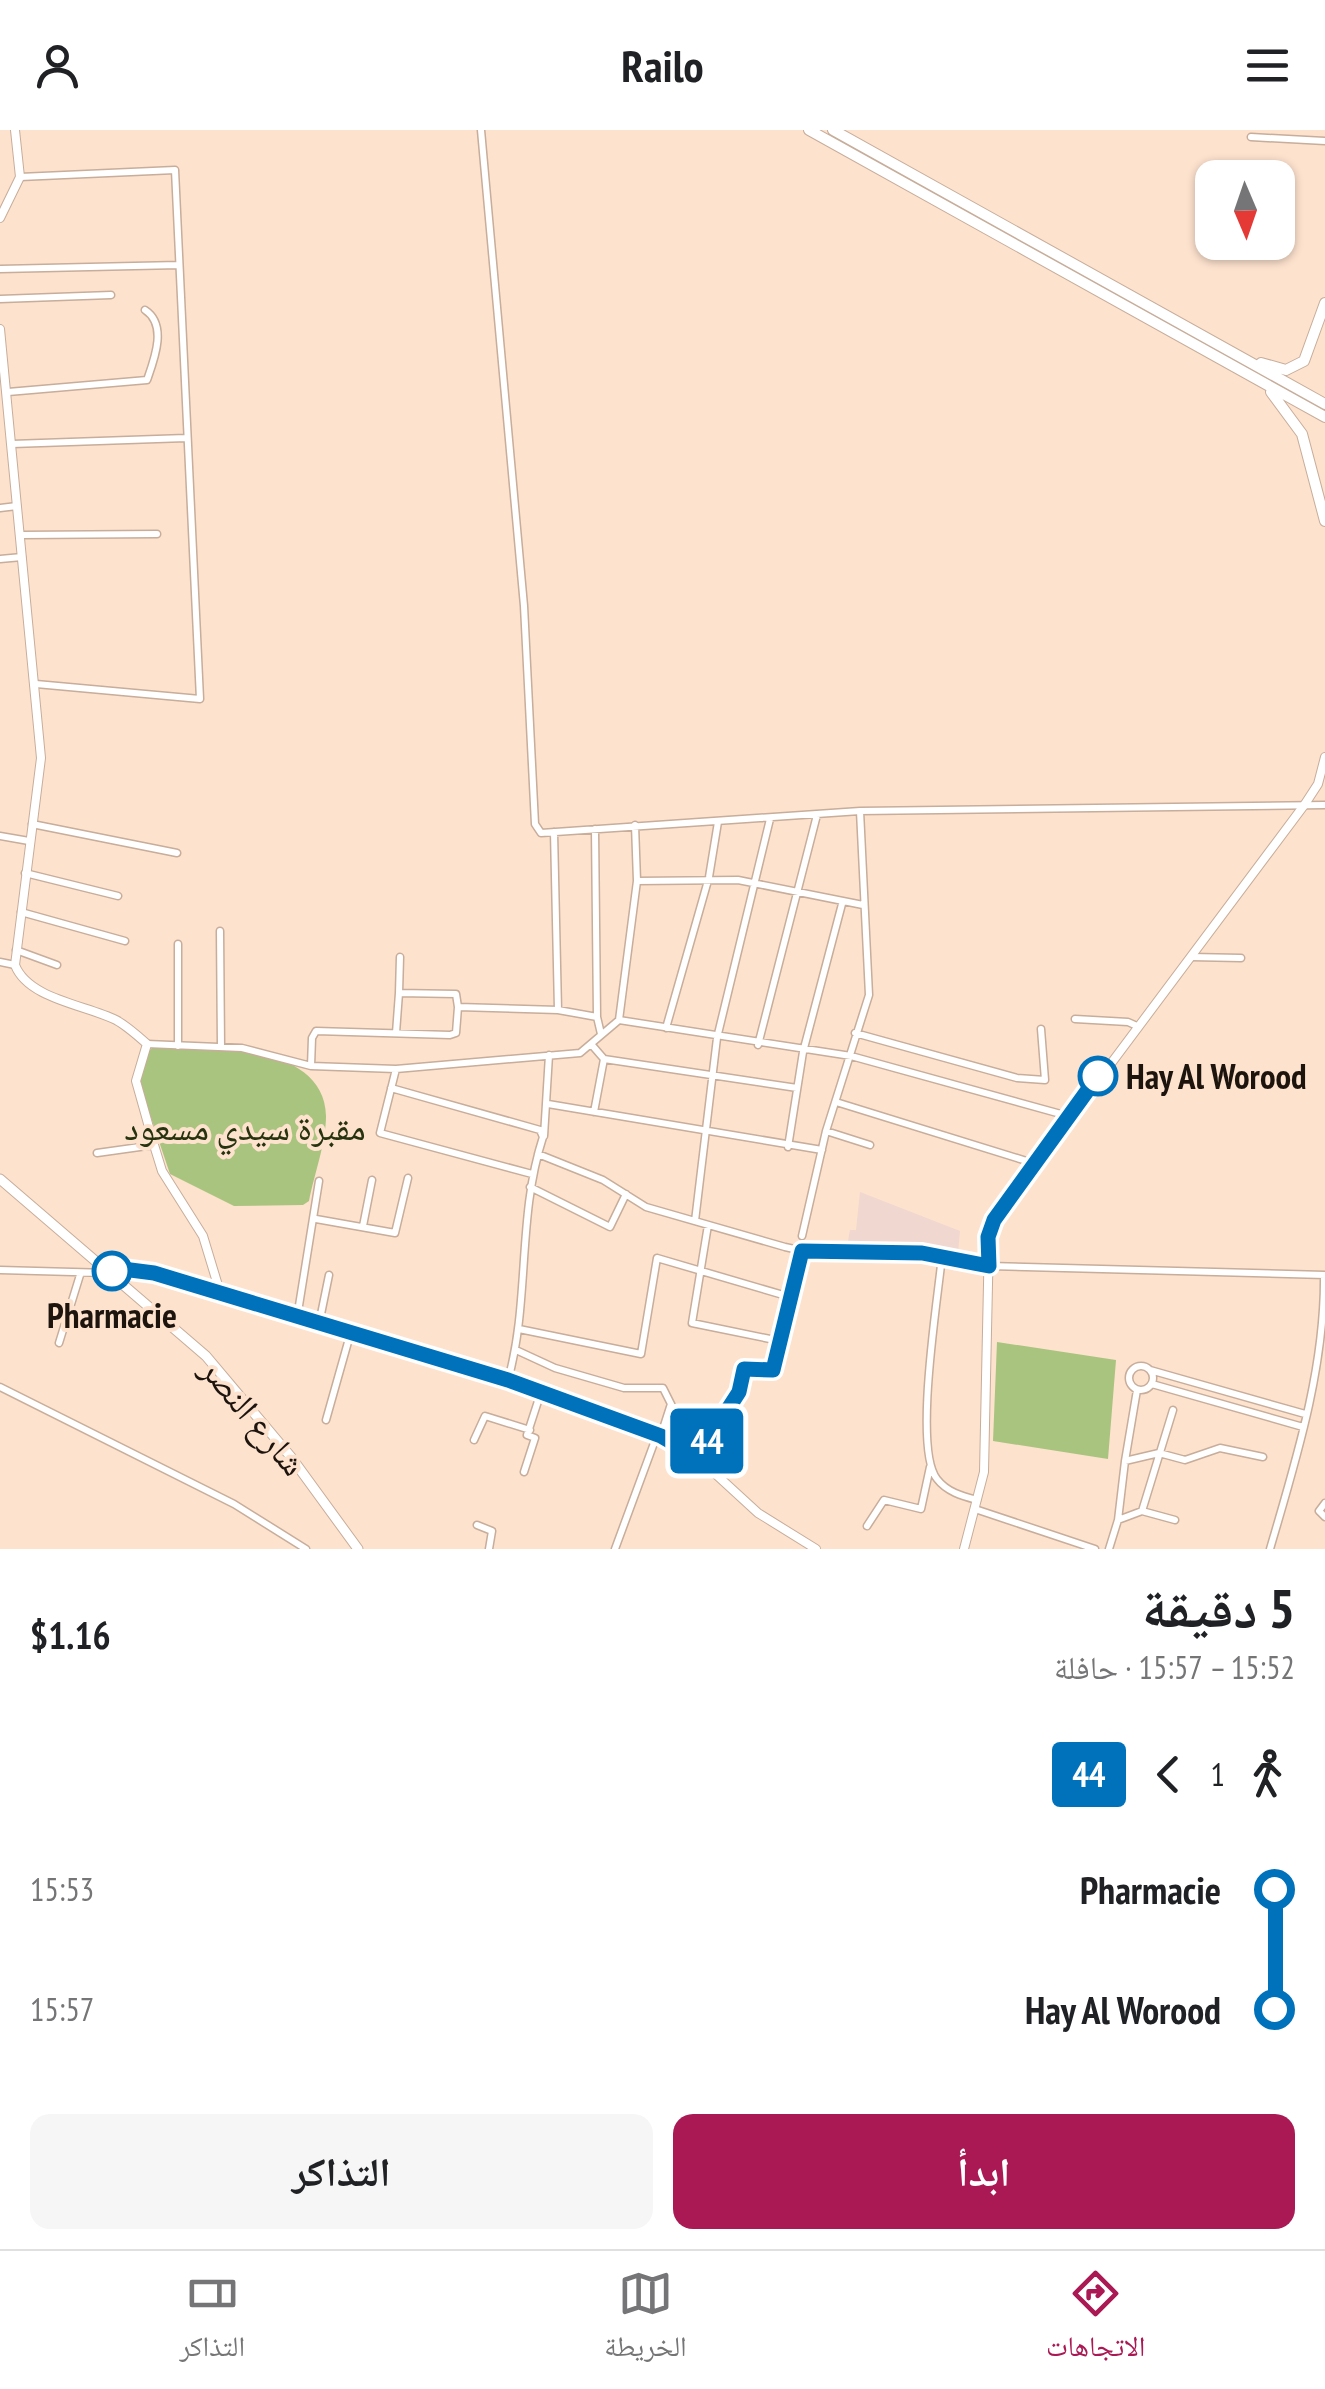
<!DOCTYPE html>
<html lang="ar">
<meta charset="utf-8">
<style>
body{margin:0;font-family:"PT Sans Narrow","Noto Naskh Arabic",sans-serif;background:#f6f6f6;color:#202124;direction:rtl;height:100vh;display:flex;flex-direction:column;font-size:38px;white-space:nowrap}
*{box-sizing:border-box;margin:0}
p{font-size:32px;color:#757577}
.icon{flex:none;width:55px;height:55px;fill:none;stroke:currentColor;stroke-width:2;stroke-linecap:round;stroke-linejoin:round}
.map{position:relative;height:1419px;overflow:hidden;direction:ltr}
.details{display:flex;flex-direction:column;background:#fff;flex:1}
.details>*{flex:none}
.badge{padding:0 20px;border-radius:8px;font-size:35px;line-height:65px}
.needle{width:65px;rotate:178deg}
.fabs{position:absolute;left:1195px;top:30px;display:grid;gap:20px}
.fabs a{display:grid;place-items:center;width:100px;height:100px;border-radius:20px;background:#fff;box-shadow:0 2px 8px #0004;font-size:50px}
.map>.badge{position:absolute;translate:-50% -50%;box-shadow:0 0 0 5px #fff}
.legs{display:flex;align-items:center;gap:15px;height:110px;padding:0 30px;font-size:32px}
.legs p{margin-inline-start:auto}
.headline{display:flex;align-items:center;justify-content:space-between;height:170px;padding:0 30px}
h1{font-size:55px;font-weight:700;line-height:75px}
.primary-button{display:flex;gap:20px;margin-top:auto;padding:20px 30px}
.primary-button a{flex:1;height:115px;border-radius:20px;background:#aa1953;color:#fff;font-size:40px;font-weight:700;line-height:115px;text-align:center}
.primary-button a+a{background:#f6f6f6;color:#202124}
ul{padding:0 30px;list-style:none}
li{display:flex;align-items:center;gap:35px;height:120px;font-size:38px}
li i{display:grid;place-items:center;width:15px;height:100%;margin:0 12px;background:currentColor}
li i::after{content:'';width:25px;height:25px;margin:-12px;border:8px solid;border-radius:50%;background:#fff}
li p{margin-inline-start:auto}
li:first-child i{background:linear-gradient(#0000 50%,currentColor 0)}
li:last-child i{background:linear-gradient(currentColor 50%,#0000 0)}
header{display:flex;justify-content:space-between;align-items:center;height:130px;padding:0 30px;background:#fff;font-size:45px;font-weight:700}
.tab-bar{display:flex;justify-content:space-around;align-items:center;height:140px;border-top:2px solid #e0e0e0;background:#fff;font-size:28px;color:#757577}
.tab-bar a{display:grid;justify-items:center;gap:5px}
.tab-bar .selected{color:#aa1953}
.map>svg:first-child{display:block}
</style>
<header><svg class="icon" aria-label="menu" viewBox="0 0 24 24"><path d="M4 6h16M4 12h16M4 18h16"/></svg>Railo<svg class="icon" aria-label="person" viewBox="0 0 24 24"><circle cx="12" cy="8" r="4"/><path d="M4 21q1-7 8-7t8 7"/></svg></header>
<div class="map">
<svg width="1325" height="1419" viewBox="0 0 1325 1419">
<rect width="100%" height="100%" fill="#fde2ce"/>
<path fill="#f0d7cf" d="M860,1062L960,1101L958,1122L848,1111L850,1100H856Z"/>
<path fill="#a9c47e" d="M157,914C207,915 325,913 326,986C326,1013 314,1045 309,1071L303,1075L234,1076L170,1044L137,946L145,924Z
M997,1212L1116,1230L1108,1329L993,1311Z"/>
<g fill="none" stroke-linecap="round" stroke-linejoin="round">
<g stroke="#c7ad9a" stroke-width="9">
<path id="minor" d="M481,0L524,476L535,694L541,703L860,681L1325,675
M1251,7L1325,11
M20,47L175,40L200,569L36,554
M0,139L179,135
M0,169L111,165
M8,262L147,250C154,230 168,195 145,180
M12,314L186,308
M0,378L17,376
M21,405L157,404
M0,429L22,427
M860,681L869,865L826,1001L870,1015
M32,694L177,723
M595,699L597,887L601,904
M554,702L558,880
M0,706L29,711
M25,743L118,766
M637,751L738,750L863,775
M21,782L125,811
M220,801L221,917
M16,820L57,835
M1191,827L1241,828
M0,832L15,835
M399,863L400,827
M1075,889L1128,892L1137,896
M619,890L637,751L635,695
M666,898L709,747L718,692
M396,903L399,863L456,864L458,877
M855,903L1017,948L1045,950L1041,899
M147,914L242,918L311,936L396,939L580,923L619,890L851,926L1068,986
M591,914L604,929L797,958
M758,915L817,685
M178,916V814
M311,936L312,908L316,901L450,905L456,903L458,877L558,880L597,887
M396,939L380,1003L532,1044
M391,958L540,1000L543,1007C517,1087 530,1171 508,1250
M836,972L1033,1033
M548,974L822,1020
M594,982L604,929
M544,1006L549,925
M788,1017L803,922L842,774
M97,1023L154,1015
M538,1024L603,1050L646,1077L785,1117L817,1124L868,1119L922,1123L989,1136L1325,1145
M530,1057L610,1097L626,1064
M316,1089L395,1103L408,1048
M695,1091L717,908L770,689
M708,1095L692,1193L780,1211
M363,1096L372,1050
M802,1106L826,1001
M942,1126C938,1168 913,1319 937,1349C947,1362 962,1366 977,1370
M0,1140L109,1143
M297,1188L319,1051
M319,1194L329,1145
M519,1199L641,1224L657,1128L790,1167
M59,1213L80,1145
M516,1220L555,1238L624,1258H663L696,1324
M1129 1248a12 12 0 1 1 24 0a12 12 0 1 1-24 0Z
M1150,1240L1305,1284
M1152,1254L1303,1297
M0,1257L234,1374L306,1419
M326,1290L350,1205
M661,1305L671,1274
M474,1310L485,1286L530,1300
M697,1327L739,1262L744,1239L773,1240L802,1121
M1125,1331L1137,1260
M524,1342L535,1308L527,1305L541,1262
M1325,1373L1319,1381L1325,1387
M975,1379L1095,1419
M1142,1381L1175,1390
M1118,1390L1142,1381L1173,1280
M477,1395L492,1401L489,1419
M867,1396L884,1370L921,1379L930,1337
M615,1419L657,1305
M1109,1419L1118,1390L1125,1331L1159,1323L1185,1330L1220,1318L1263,1327
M1270,1419C1296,1330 1325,1238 1324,1145"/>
</g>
<g stroke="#c7ad9a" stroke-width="10">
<path id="tertiary" d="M0,88L20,47L15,0
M0,199L41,628L15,835C28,869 86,875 116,890C127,896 137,905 147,914L136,951L154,1015L162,1041L203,1106L220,1162
M107,1137L154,1143L220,1162L508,1250L661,1305L697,1327L758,1383L816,1419
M964,1419L984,1342L989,1107L994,1090L1305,674L1318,654L1325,627"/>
</g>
<g stroke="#c7ad9a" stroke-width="11">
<path id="primary" d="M0,1049L206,1226L291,1327L358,1419"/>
</g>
<g stroke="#c7ad9a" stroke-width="12">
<path id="trunk" d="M809,0L1325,287
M833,0L1325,274
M1261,233L1286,240L1304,231L1325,173
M1271,262L1302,304L1325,391"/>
</g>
<use href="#minor" stroke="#fff" stroke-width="6"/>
<use href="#tertiary" stroke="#fff" stroke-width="8"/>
<use href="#primary" stroke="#fff" stroke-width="9"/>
<use href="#trunk" stroke="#fff" stroke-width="10"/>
</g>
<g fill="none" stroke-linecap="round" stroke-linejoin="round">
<g stroke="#fff" stroke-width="22">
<path id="line-1" d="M112,1141L107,1137L154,1143L508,1250L661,1306L697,1327L739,1262L744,1239L773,1240L802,1121L922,1123L989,1136L988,1107L994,1090L1098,946"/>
</g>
<use href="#line-1" stroke="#0072bc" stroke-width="15"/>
</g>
<g fill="#fff" stroke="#0072bc" stroke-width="5">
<circle cx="1098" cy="946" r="18"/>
<circle cx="112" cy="1141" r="18"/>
</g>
<g text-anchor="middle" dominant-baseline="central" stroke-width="8" stroke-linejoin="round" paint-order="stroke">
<g font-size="35" font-weight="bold" fill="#1e140e" stroke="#fde2ce" text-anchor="start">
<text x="1126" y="946">Hay Al Worood</text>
<text x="112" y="1185" text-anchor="middle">Pharmacie</text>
</g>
<g font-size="35" fill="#27330e" stroke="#fde2ce">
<text x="245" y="997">مقبرة سيدي مسعود</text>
</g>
<g font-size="35" fill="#1e140e" stroke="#fde2ce">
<text transform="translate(254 1286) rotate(50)">شارع النصر</text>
</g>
</g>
</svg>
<div class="fabs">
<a><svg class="needle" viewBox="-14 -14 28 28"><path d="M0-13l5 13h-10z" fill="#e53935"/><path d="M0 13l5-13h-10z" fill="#757577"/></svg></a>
</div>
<b class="badge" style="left:707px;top:1311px;background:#0072bc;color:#fff">44</b>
</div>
<section class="details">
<div class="headline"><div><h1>5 دقيقة</h1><p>15:52 – 15:57 · حافلة</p></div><b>$1.16</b></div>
<div class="legs"><svg class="icon" aria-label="walk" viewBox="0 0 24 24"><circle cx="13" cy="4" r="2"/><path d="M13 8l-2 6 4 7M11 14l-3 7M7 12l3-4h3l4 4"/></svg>1<svg class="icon" aria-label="back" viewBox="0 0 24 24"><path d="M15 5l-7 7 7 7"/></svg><b class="badge" style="background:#0072bc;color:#fff">44</b></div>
<ul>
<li><i style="color:#0072bc"></i><b>Pharmacie</b><p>15:53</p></li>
<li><i style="color:#0072bc"></i><b>Hay Al Worood</b><p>15:57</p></li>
</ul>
<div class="primary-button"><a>ابدأ</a><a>التذاكر</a></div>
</section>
<nav class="tab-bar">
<a class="selected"><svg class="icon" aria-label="directions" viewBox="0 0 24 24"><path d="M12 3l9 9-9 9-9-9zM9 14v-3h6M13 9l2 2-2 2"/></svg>الاتجاهات</a>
<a><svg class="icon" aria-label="map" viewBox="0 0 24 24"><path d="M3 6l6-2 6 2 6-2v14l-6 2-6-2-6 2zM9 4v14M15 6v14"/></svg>الخريطة</a>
<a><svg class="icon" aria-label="tickets" viewBox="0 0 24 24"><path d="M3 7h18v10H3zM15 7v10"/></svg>التذاكر</a>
</nav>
